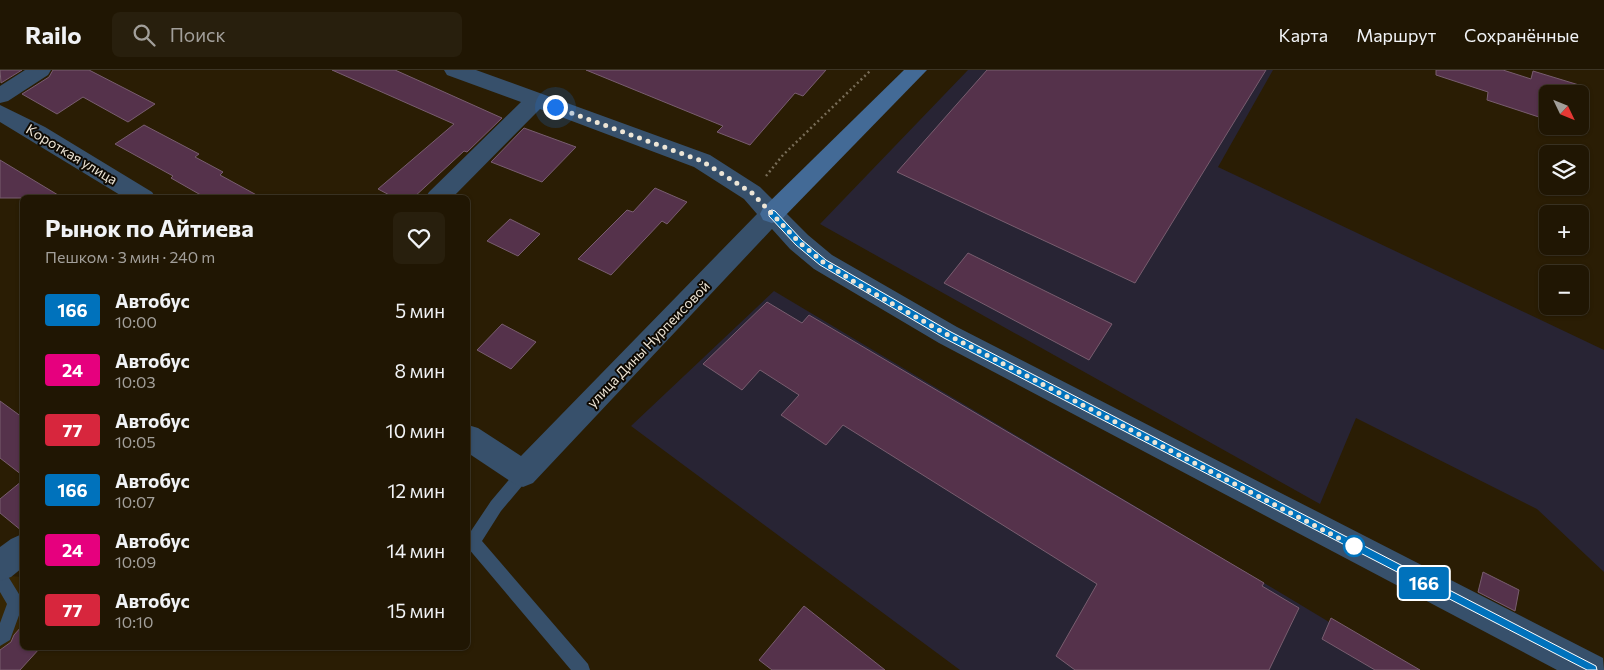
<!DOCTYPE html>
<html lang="ru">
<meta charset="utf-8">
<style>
body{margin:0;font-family:Commissioner,sans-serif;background:#281f0d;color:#f1f3f6;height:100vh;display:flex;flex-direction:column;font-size:19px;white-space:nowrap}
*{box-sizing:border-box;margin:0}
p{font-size:16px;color:#a29f9a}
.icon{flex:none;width:28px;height:28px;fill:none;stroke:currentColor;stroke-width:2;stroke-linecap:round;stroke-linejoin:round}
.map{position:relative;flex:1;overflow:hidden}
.sheet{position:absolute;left:20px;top:125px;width:450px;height:455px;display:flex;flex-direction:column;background:#201603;border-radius:8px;box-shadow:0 1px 4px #0004,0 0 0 1px #3d3525}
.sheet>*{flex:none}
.badge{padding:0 10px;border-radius:4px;font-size:18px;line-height:32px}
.needle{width:32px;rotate:133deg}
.tools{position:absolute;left:1539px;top:15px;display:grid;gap:10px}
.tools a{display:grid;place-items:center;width:50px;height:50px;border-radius:8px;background:#201603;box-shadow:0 1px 4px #0004,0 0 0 1px #3d3525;font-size:25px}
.you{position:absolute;width:25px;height:25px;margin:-12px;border:4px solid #fff;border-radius:50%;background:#1a73e8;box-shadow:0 0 0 8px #1a73e833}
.map>.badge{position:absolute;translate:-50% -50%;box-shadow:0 0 0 2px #fff}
.round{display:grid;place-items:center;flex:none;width:52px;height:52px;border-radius:8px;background:#281f0d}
.summary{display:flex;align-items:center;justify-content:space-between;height:85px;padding:0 25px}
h1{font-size:24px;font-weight:700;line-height:38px}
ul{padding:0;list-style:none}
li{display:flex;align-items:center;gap:15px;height:60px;padding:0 25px}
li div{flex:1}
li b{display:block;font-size:19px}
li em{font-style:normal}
li .badge{min-width:55px;font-weight:700;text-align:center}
header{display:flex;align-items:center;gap:30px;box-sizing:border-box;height:70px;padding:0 25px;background:#201603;border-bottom:1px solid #3d3525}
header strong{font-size:24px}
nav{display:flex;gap:28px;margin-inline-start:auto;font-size:18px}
.search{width:350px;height:45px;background:#281f0d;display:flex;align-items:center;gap:12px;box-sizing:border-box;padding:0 18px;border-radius:8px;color:#a29f9a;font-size:19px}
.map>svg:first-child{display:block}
</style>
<header>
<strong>Railo</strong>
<div class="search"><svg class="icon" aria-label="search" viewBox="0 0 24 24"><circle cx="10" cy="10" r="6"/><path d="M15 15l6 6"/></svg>Поиск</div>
<nav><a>Карта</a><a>Маршрут</a><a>Сохранённые</a></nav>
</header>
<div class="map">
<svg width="1604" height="600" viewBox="0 0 1604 600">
<rect width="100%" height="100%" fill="#2a1d04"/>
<path fill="#282434" d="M968,0H1273L1218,97L1604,280V502L1537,439L1356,348L1320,434L820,154Z
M774,221L1264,513L1409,600H960L631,356Z"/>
<path fill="#362604" d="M0,505L22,507V578H40L21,600H0Z"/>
<path fill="#55324b" stroke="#785d6f" d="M0,0H22L1,13Z
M53,0H89L155,34L128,52L83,27L57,44L22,24L49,7Z
M332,0H395L502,48L467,82L464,81L413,128H395L378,119L454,54Z
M586,0H826L803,26L795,23L750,75L717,62L723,56Z
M987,0H1266L1135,213L897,102Z
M1436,0H1503L1531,9L1533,1L1579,15L1577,24H1548V50L1487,30L1488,22L1436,5Z
M144,55L199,84L195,87L223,102L220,105L262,128H206L171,108L173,106L115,74Z
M524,58L576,77L542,112L491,92Z
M0,90L63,128H0Z
M655,118L687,132L667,154L662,151L611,205L578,189L627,140L633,142Z
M510,149L540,164L518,186L487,171Z
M968,183L1112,254L1089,290L944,213Z
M767,232L802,253L809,245L1264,513L1262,516L1299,538L1269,600H1075L1056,586L1097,514L843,355L826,375L781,345L799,325L760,300L742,320L703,294Z
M502,254L536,272L511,299L477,280Z
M0,331L22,347V405L0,388Z
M22,411V461L0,443V429Z
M1483,502L1519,520L1515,541L1478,522Z
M804,536L885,600H772L759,590Z
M1331,548L1420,600H1375L1322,569Z
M22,556V578H40L20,600H0V580L11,572L14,565Z"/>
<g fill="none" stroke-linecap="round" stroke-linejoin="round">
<path stroke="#786d58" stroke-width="2.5" stroke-dasharray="2 3" stroke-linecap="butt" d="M766,106L783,85L871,0"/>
<path fill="#37506b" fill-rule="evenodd" d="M523,397L528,399L530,404L528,409L501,441L482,471L588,594L590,600H571L468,478V460L471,461L491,431L518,399Z
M0,500L6,503L22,529V537L10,570L0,576V553L7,534L0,522Z"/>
<path fill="#37506b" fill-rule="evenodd" d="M25,0H51L48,5L8,31L0,33V16Z
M444,0H476L710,85L760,117L808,165L832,185L957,257L1603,588L1604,600H1557L939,273L814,199L790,179L772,159L533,413L523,417L513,413L468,383V355L478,358L521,386L757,144L744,129L694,97L540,39L452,128H425L429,122L521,32L447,5Z
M0,35L45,57L152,122L156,128H125L0,52Z
M22,464V498L11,507L0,511V477L11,469Z"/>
<path fill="#436a96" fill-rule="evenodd" d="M904,0H927L781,150L772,153L763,150L760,144L763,138Z"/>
</g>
<path fill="#0072bc" stroke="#fff" d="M772,140L775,141L802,170L826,190L951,262L1596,596L1597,600H1587L944,268L820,195L796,175L769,146V141Z"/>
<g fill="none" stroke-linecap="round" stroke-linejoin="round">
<path stroke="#ede5d6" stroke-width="5" stroke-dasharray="0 9" d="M555,37L702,91L752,123L799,172L823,192L861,216L948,265L1354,476"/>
</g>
<circle fill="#fff" stroke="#0072bc" stroke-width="2.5" cx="1354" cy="476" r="10"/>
<g text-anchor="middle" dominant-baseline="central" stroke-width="4" stroke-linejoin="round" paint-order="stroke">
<g font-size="14" fill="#ede5d6" stroke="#0e0902">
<text transform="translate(72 84) rotate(31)">Короткая улица</text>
<text transform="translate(648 274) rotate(-46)">улица Дины Нурпеисовой</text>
</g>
</g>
</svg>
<div class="tools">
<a><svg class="needle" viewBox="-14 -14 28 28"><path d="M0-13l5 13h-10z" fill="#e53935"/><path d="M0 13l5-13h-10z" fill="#a29f9a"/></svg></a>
<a><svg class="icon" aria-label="layers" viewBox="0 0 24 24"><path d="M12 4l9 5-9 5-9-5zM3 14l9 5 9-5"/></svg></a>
<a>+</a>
<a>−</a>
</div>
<div class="you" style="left:555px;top:37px"></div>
<b class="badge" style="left:1424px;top:513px;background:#0072bc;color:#fff">166</b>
<section class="sheet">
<div class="summary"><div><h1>Рынок по Айтиева</h1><p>Пешком · 3 мин · 240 m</p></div><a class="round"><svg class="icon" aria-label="heart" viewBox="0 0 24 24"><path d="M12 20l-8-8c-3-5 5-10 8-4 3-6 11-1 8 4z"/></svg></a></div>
<ul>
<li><span class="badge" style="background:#0072bc;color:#fff">166</span><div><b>Автобус</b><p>10:00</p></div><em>5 мин</em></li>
<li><span class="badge" style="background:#e6007e;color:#fff">24</span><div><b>Автобус</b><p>10:03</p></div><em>8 мин</em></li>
<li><span class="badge" style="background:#d7263d;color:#fff">77</span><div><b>Автобус</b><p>10:05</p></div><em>10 мин</em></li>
<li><span class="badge" style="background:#0072bc;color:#fff">166</span><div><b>Автобус</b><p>10:07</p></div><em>12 мин</em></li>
<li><span class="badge" style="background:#e6007e;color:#fff">24</span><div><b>Автобус</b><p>10:09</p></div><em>14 мин</em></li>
<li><span class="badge" style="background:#d7263d;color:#fff">77</span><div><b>Автобус</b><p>10:10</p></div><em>15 мин</em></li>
</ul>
</section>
</div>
